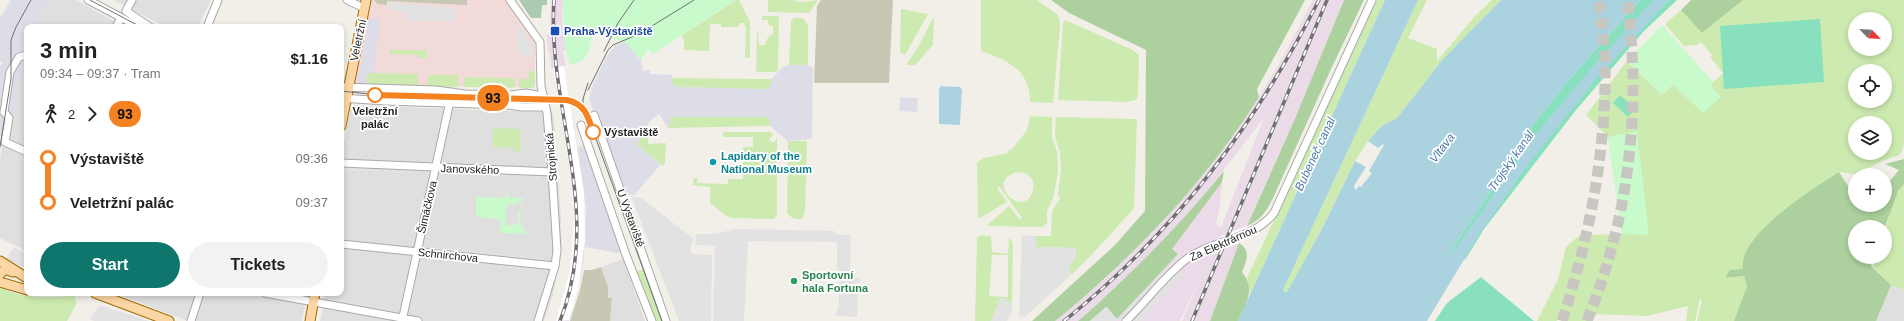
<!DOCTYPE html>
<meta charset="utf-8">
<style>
body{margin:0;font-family:Arial,sans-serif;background:#f2f2f2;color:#222;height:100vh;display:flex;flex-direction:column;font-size:15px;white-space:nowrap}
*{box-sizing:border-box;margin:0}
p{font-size:13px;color:#767676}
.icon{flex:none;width:22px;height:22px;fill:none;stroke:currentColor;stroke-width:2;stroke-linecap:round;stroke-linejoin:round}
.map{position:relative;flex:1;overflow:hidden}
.panel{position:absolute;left:24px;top:24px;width:320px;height:272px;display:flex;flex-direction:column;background:#fff;border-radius:8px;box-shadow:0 2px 6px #0003}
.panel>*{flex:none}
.badge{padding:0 8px;border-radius:13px;font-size:14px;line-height:26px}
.needle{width:26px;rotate:115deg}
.fabs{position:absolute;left:1848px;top:12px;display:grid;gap:8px}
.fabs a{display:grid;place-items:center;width:44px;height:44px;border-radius:50%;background:#fff;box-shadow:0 2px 6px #0003;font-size:20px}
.map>.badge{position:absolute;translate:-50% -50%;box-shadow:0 0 0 2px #fff}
.legs{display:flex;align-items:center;gap:6px;height:44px;padding:0 16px;font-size:13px}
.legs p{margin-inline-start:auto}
.overview{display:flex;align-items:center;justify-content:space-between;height:68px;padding:0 16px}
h1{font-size:22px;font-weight:600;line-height:30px}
.button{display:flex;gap:8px;margin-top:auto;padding:8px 16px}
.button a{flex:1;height:46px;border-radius:24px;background:#0f766e;color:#fff;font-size:16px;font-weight:600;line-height:46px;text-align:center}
.button a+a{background:#f2f2f2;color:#222}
ul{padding:0 16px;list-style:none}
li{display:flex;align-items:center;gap:14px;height:44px;font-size:15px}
li i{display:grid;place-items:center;width:6px;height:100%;margin:0 5px;background:currentColor}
li i::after{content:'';width:10px;height:10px;margin:-5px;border:3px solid;border-radius:50%;background:#fff}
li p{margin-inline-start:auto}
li:first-child i{background:linear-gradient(#0000 50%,currentColor 0)}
li:last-child i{background:linear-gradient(currentColor 50%,#0000 0)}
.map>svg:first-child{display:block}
</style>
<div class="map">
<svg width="1904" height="321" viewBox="0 0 1904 321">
<rect width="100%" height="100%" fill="#f2efe9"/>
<path fill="#e0dfdf" d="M46,0H76L125,27H29Z
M113,0H211L198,27H166Z
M27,31V251L0,238V159L18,45Z
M351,105L539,112L551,107L554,121L561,217L560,256L553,295L544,321H320L325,293H341V160Z
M623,259L645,321H610L612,298H608V287L601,267Z
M1891,285L1904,290V321H1875Z
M114,293H307L302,321H188Z"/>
<path fill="#f2dad9" d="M370,0H507L535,40V87L356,85L355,80Z"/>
<path fill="#ebdbe8" d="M551,0H563L562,19L566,50L563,51L566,66H564L583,181L585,240L584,257L578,289L569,321H556L570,271L574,224L572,182L553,68H551L550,53L548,52L547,34L550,33Z
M1313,0H1344L1294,121L1239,243L1210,321H1182L1203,271L1180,321H1115L1178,254L1171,249L1222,182L1220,206L1216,224L1221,227L1264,118L1202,198L1141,264L1078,321H1055L1097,286L1131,254L1162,222L1205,173L1236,132L1259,97L1282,59Z"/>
<path fill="#c7c7b4" d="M374,0H467V5L387,1V5L378,4Z
M821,0H893L889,83H814L817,6Z
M601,267L608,287V298H612L610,321H570L580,290L584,270H592Z"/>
<path fill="#cdebb0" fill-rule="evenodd" d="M736,0H739L750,22V58H745L746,27L745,26L744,23H740L738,27H721V24H710L709,51L684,50V40L681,36Z
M768,0H794L800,2L818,0L809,13L768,12Z
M981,0H1037L1057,14L1059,18L1060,26L1053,103L1030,102C1030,69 1008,61 981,51Z
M1377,0H1385L1250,295L1247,278Z
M1418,0H1427L1408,38L1437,49V61L1475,16L1492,0H1501L1443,59L1397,118L1382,126L1368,141L1355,161L1323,227L1287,292L1285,293L1283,290Z
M1743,0H1904V144L1900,155L1882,161L1856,174L1839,172L1743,269L1726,278L1744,276L1747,286L1734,321H1697L1702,300L1700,299L1695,321H1686L1688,306L1647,316L1593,314V321H1568L1559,317L1557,321H1537L1558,279L1566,247L1575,239L1581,235L1622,234L1608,137L1586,115L1627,61L1662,95L1673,84L1702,112L1710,85L1723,73L1710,57L1712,55L1701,42L1697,45L1684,46L1665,24L1681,10L1702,33ZM1855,19H1885V49H1855ZM1855,71H1885V101H1855ZM1855,123H1885V153H1855Z
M901,9L928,14L905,55L900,52Z
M762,16H779L778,70L776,72H756L757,26L759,45H765L768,37L773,34V27L768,24V20H762Z
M934,16L933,45L915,65H906L918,47Z
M794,18H803L808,25V65H789L791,21Z
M1065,20L1133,50L1139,55L1138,97L1136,100L1127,102L1058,100L1063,23Z
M390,50H427V58H418V55L390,54Z
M529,70L535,72V81L534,84L535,86L532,88H519V79H526L529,76Z
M369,73L418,74V85L369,84L365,78Z
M428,75H458V87L427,86Z
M464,77L514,78L515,88L464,87Z
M672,78L771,79V85L768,89L675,87L671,83Z
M1030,116L1052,117V137L1057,151L1058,172L1053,199L1047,211V223L1043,227L986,226L1009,206L1020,220L1022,218L999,186L997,188L1007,202L978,219L977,163L983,158L1005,154L1013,148L1027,130ZM1018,172C1027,172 1036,179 1033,190C1026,222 981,181 1018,172Z
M670,117H767L770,120V126L668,128Z
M1056,117L1136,119L1137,121L1134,208C1114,231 1093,254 1071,275L1069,267L1075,258L1076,248L1036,247V236H1051L1052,211L1060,198L1058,194L1061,170L1060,152L1055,137Z
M493,128L521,129L520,152L514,151V148L493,147Z
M645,130H649L648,144L666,143L665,163L663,166L637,145Z
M723,132H770L773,135L769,139L773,143L777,139V215L774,219L732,218L725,215L710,203V187L693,185L694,178H697V183L728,184V179H743V147H753V137H723Z
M788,141H807L805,210L803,218C795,221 791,218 787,212Z
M1904,184V290L1891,285L1873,267L1876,257H1885C1885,233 1887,203 1904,184Z
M981,235L991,236L992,252L1008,254L1009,237L1013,243L1012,304L1001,298L991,321H975L977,238ZM992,255H1008V297L989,296Z
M647,268L664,321H656L641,281L636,272Z
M0,287C23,300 48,297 74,296L77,303L67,321H0Z"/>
<path fill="#add19e" d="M1051,0H1305L1257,89L1259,97C1207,180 1139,251 1065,313L1055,321H1032L1115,245L1145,211L1146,50L1069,13Z
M1344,0H1364L1332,67L1273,198C1266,212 1261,220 1247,226L1294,121Z
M1691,0H1743L1702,33L1681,10Z
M1904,159V184L1898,191L1885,227H1855V257H1874L1871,266L1891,285L1876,321H1734L1747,286L1744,276L1725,278L1730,270L1743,269C1737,236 1814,188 1839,172L1852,192L1855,194V205H1885V181L1888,183L1899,170L1885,164Z
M1224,171L1222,182L1172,249L1178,254L1117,319L1106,307L1090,321H1078C1131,275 1179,226 1224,171Z
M1239,243C1252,251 1246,261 1242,272C1256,289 1246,304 1238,321H1210Z"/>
<path fill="#aacbaf" d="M519,0H547V5H542L541,18H531Z"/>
<path fill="#c8facc" d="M563,0H735L653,54L647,49L641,61L625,42L593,33C588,51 591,60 570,65L564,43Z
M1662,25L1713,82L1710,85L1721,97L1703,113L1673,84L1662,95L1627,61Z
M1637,131L1649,235L1622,234L1608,137Z
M505,194L509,195V198H523V201H518V204H508L506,206L505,225H517L518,212H520L521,203H522L519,219L526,234L500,233L501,219L476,217V197L505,198Z"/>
<path fill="#88e0be" d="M1640,0H1677L1644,31L1576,110L1484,229L1465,260L1464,258L1453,252L1452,249L1508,165L1507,158L1565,84Z
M1820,19L1824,82L1724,89L1720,26Z
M1620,95L1635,109L1628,117L1613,103Z
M1481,277L1534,321H1435L1447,303Z"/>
<path fill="#e2e2e2" d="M388,2L457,8L455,22L405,21L406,12L387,9Z
M517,23L531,43L532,56H521V51H516Z
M554,121L562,243L556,277L541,321L558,262L550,122Z
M343,165L421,168L422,173L345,170Z
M444,169L540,173L541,178L522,177L521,173L520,176H511L446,173Z
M631,196L641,198L694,239L690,250L692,254L712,255L711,321H679Z
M735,229L834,231L838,235H851L850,272H855V278H860V283L855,284V289L858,290L857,317L836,316L839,304V280H837V242L748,241L744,321H713L715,246L695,245L696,234H715Z
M1022,235L1036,236V247L1076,248L1075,258L1069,267L1071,275L1026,316L1019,317Z
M14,247L27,254V269L6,259Z
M431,247L543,258L545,263L432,251Z
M431,255L544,267L542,271L465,263L429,259Z
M1179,260L1182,263L1123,321L1117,319L1115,321H1090L1107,307L1117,319L1165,269L1168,271Z
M1178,270L1184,274L1140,321H1131Z
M1001,297L1012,304V312L1007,321H991Z
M334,299L393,310L391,314L331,303Z
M99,305L149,321H94L90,319Z"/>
<path fill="#dddde8" d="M11,0H48L32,27H27V36L25,39L27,43V63L22,65L20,73L10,134L0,136V65L3,64L2,61L0,62V18Z
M380,18L374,73H369L365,77L368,85L358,84L357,77L358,72H360L367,31L368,29L366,28V24L371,19Z
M625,42L641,61L643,71L650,70V74L672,75L671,83L676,87L767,89L771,85V79L783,67L789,65H808L813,68L812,139L788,141L770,126V120L767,117H671L668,128L659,114L650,121L637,145L661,164L634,195H625L589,99L593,84L607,56L615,46Z
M900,97L918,98L917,112L899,111Z
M584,145L621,252L617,253L585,247L586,208L577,148Z"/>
<path fill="#aad3df" d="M1385,0H1418L1283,290L1285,292H1287L1323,227L1355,161L1366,167L1355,184L1354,187L1356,190L1359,186L1361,187L1372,173L1369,171L1384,145L1383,144L1378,148L1368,141L1382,126L1397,118L1443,59L1501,0H1640L1565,84L1507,158L1508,165L1452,249L1453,252L1540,129L1588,72L1653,0H1669L1596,79L1528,165L1480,233L1427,321H1238Z
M941,86L960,87L962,90L960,125L939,124V89Z"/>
<path fill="#fff" d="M564,66L584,192L585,240L578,289L569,320L556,321L570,271L574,224L572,183L553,68Z
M1247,226L1239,243L1212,254L1220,237Z"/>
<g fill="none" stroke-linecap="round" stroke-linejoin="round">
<path stroke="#c8c6c1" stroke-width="11" stroke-dasharray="11 5.5" stroke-linecap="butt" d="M1562,321C1590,236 1607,148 1605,58C1604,38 1601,19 1599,0
M1587,321C1618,245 1633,167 1633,85C1633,56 1630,28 1628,0"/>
<g stroke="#a9a9a9" stroke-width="9">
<path id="minor" d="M88,0L139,27
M132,0L126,11L150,27
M347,0L364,8
M510,0L540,42L541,86L547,113L552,172L557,250L555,266L538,321
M116,27L121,18
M207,27L218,0
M341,87L436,90L465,94L511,95L526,93L542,96
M341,98L385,101L508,105L522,107H545
M4,112L10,72L19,57L27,55
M4,112L9,118L5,142L27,152
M594,115L666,321
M581,125L626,255L652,321
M341,163L552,172
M341,244L555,266
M265,293L418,321
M191,321L200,293
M402,321L452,92
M1126,321C1147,301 1165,275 1188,258C1215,239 1253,240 1274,213L1372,0"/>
</g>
<g stroke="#a06b00" stroke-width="11">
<path id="major" d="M341,126L366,0
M0,261L27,278
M0,274L5,269L13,272
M0,282L27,290
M95,293L169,321
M310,321L315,293"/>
</g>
<use href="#minor" stroke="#fff" stroke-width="7"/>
<use href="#major" stroke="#fcd6a4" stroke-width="9"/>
<path stroke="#707070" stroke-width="1" d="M90,0L141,27
M604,51L618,23L634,0
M588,90L608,50L613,45L639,34L694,0
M341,91L368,94L559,100C571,100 581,102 587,114L662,321
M583,110V99L588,83
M0,147L11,79V40L16,27L31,0"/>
<g stroke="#707070" stroke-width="3.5">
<path id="rail" d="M554,0C547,112 604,210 560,321
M1064,321C1175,232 1255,126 1319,0
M1192,321L1327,0"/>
</g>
<use href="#rail" stroke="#fff" stroke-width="2" stroke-dasharray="6" stroke-linecap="butt"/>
</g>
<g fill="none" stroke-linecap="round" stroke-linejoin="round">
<g stroke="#fff" stroke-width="9">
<path id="line-1" d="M375,95L567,100C585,104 588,116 593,132"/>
</g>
<use href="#line-1" stroke="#f58220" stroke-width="6"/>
</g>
<rect fill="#1a4fb4" stroke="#fff" stroke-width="1.5" x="550" y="26" width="10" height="10" rx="2"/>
<g fill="#fff" stroke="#f58220" stroke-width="2">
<circle cx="375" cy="95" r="7"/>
<circle cx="593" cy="132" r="7"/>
</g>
<circle fill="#0f9aa8" stroke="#fff" stroke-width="1.5" cx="713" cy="162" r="4"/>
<circle fill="#2e9e5b" stroke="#fff" stroke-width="1.5" cx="794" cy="281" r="4"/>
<g text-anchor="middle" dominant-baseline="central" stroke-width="3.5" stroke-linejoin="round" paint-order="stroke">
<g font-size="11" font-weight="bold" fill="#164399" stroke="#fff" text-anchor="start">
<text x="564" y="31">Praha-Výstaviště</text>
</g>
<g font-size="11" fill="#222" stroke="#fff">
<text transform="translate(358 40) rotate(-78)">Veletržní</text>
<text transform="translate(551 157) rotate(-95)">Strojnická</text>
<text transform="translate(470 169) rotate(2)">Janovského</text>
<text transform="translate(427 207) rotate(-77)">Šimáčkova</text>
<text transform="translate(631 218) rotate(70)">U Výstaviště</text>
<text transform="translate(1223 243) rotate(-24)">Za Elektrárnou</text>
<text transform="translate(448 255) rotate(6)">Schnirchova</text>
</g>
<g font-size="11" font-weight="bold" fill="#222" stroke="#fff">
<text x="375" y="111">Veletržní<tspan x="375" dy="13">palác</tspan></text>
<text x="604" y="132" text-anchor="start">Výstaviště</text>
</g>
<g font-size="11" font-weight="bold" fill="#0d838f" stroke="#fff" text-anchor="start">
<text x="721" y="156">Lapidary of the<tspan x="721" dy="13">National Museum</tspan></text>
</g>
<g font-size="11" font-weight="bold" fill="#27864d" stroke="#fff" text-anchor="start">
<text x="802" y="275">Sportovní<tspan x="802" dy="13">hala Fortuna</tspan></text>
</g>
<g font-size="12" font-style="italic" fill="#4a7aab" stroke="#fff">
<text transform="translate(1442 148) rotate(-53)">Vltava</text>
<text transform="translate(1315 154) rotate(-65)">Bubeneč canal</text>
<text transform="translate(1511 161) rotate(-55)">Trojský kanál</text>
</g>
</g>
</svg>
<div class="fabs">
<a><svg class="needle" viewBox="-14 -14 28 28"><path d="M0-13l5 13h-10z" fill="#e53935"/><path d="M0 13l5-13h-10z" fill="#767676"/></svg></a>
<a><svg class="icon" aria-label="locate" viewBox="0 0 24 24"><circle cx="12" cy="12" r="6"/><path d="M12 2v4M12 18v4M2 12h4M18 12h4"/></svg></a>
<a><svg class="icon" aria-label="layers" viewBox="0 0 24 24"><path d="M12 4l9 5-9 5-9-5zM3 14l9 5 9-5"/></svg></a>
<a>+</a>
<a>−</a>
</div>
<b class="badge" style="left:493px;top:98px;background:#f58220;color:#111">93</b>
<section class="panel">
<div class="overview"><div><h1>3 min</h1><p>09:34 – 09:37 · Tram</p></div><b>$1.16</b></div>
<div class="legs"><svg class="icon" aria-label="walk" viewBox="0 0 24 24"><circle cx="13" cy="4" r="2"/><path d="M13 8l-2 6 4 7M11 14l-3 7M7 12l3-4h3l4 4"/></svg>2<svg class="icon" aria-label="forward" viewBox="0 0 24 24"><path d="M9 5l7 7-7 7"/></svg><b class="badge" style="background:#f58220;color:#111">93</b></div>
<ul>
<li><i style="color:#f58220"></i><b>Výstaviště</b><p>09:36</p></li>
<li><i style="color:#f58220"></i><b>Veletržní palác</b><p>09:37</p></li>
</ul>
<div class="button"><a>Start</a><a>Tickets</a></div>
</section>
</div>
